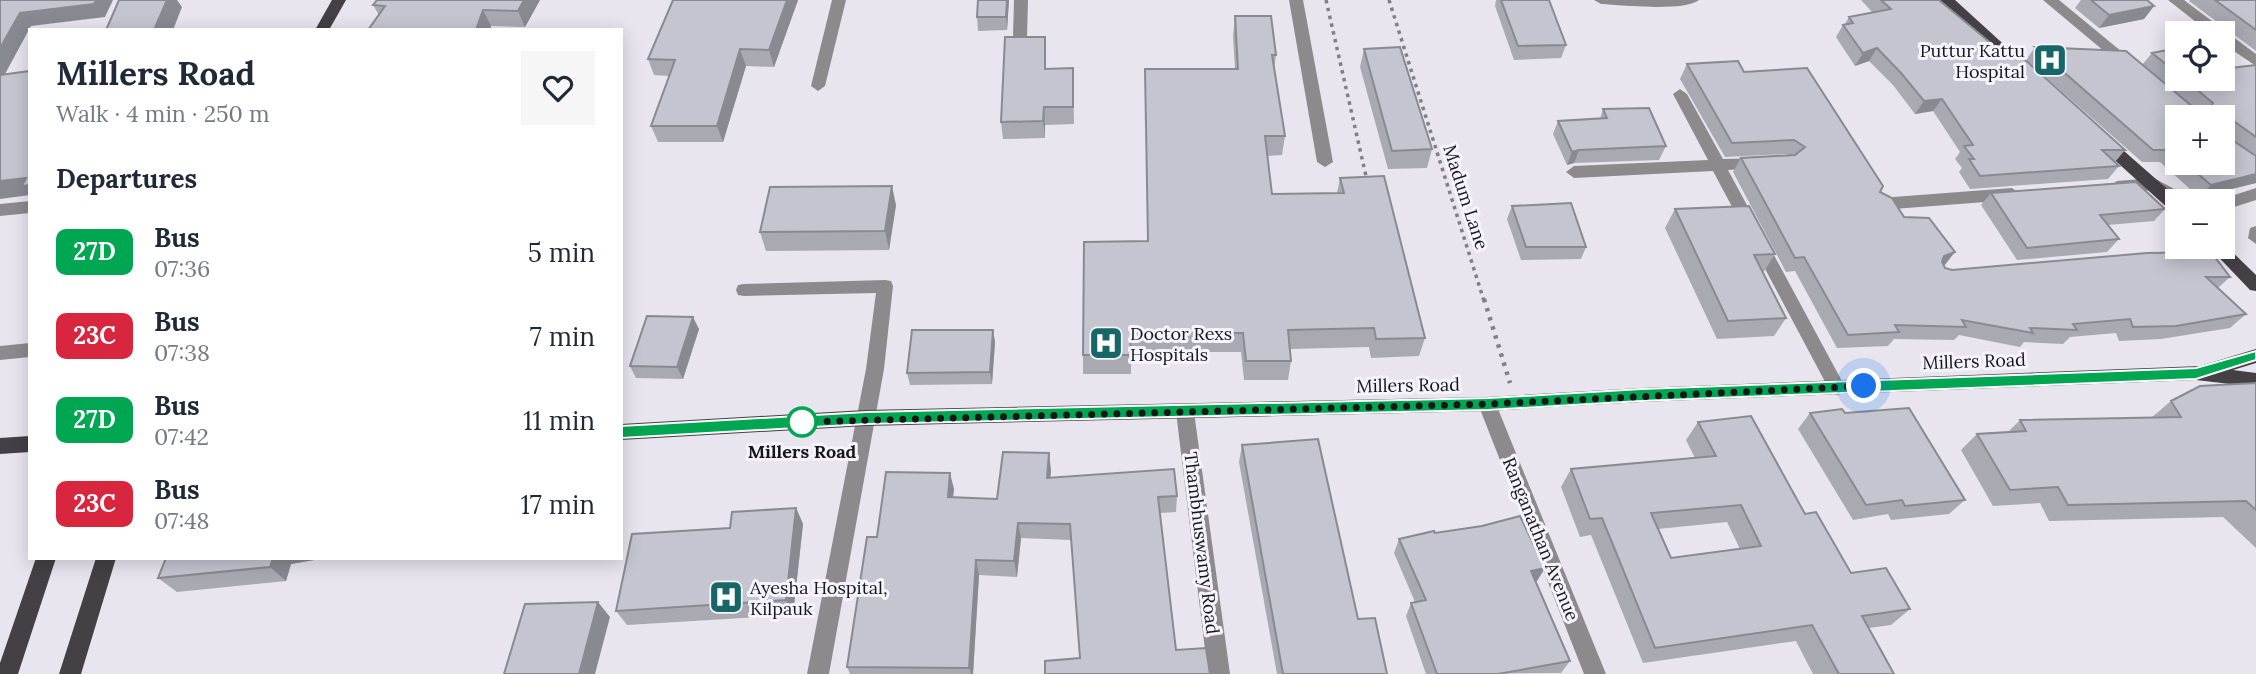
<!DOCTYPE html>
<meta charset="utf-8">
<style>
body{margin:0;font-family:Lora,serif;background:#f6f6f7;color:#1f2937;height:100vh;display:flex;flex-direction:column;font-size:26px;white-space:nowrap}
*{box-sizing:border-box;margin:0}
p{font-size:23px;color:#747a83}
.icon{flex:none;width:38px;height:38px;fill:none;stroke:currentColor;stroke-width:2;stroke-linecap:round;stroke-linejoin:round}
.map{position:relative;flex:1;overflow:hidden}
.details{position:absolute;left:28px;top:28px;width:595px;height:532px;display:flex;flex-direction:column;background:#fff;border-radius:0px;box-shadow:0 4px 18px #0003}
.details>*{flex:none}
.badge{padding:0 14px;border-radius:10px;font-size:24px;line-height:46px}
.controls{position:absolute;left:2165px;top:21px;display:grid;gap:14px}
.controls a{display:grid;place-items:center;width:70px;height:70px;border-radius:0px;background:#fff;box-shadow:0 4px 18px #0003;font-size:35px}
.you{position:absolute;width:35px;height:35px;margin:-18px;border:5px solid #fff;border-radius:50%;background:#1a73e8;box-shadow:0 0 0 10px #1a73e833}
.map>.badge{position:absolute;translate:-50% -50%;box-shadow:0 0 0 4px #fff}
h2{padding:0 28px;font-size:26px;line-height:63px}
.round{display:grid;place-items:center;flex:none;width:74px;height:74px;border-radius:0px;background:#f6f6f7}
.headline{display:flex;align-items:center;justify-content:space-between;height:119px;padding:0 28px}
h1{font-size:33px;font-weight:800;line-height:52px}
ul{padding:0;list-style:none}
li{display:flex;align-items:center;gap:21px;height:84px;padding:0 28px}
li div{flex:1}
li b{display:block;font-size:26px}
li em{font-style:normal}
li .badge{min-width:77px;font-weight:700;text-align:center}
.map>svg:first-child{display:block}
</style>
<div class="map">
<svg width="2256" height="674" viewBox="0 0 2256 674">
<rect width="100%" height="100%" fill="#e8e5ef"/>
<g fill="none" stroke-linecap="round" stroke-linejoin="round">
<path stroke="#817f86" stroke-width="3.5" stroke-dasharray="3.5 4.5" stroke-linecap="butt" d="M1326,0L1366,176
M1389,0L1484,301"/>
<path stroke="#817f86" stroke-width="4.5" stroke-dasharray="3.5 6" stroke-linecap="butt" d="M1484,299L1510,383"/>
<path fill="#8d8a8d" fill-rule="evenodd" d="M832,0H846L825,86L818,91L811,86Z
M1014,0H1028L1027,37L1020,42L1013,37Z
M1289,0H1303L1333,162L1325,167L1317,162Z
M1594,0H1699C1684,12 1622,5 1601,4Z
M2043,0H2059L2133,61L2135,64L2133,67H2123Z
M2168,0H2184L2256,54V66L2222,43V33H2210Z
M1680,89L1687,94L1723,159L1761,158L1769,163L1761,168L1728,170L1843,383L1846,388L1843,393L1837,395L1831,393L1713,171L1574,178L1566,172L1574,166L1708,160L1673,94Z
M2154,178L2189,197L2191,201H2177V205L2152,190L2117,193L2109,187L2117,181Z
M2012,188L2020,194L2012,200L1880,210L1872,204L1880,198Z
M2256,188V200L2222,211V201H2216Z
M30,201V213L0,216V204Z
M2256,226V244L2248,238L2250,228Z
M2222,244L2229,250L2221,256L2178,260L2170,254L2178,248L2222,247Z
M885,280L891,281L893,286L884,369L829,674H807L866,369L876,293L744,296L738,295L736,290L738,285L744,284Z
M30,343V357L0,360V346Z
M1487,397L1493,399L1496,404L1606,674H1584L1478,404L1481,399Z
M1185,404L1191,407L1194,412L1230,674H1208L1176,412L1179,407Z"/>
<path fill="#444046" fill-rule="evenodd" d="M332,0H346L329,30H315Z
M1940,0H1955L2022,61L2024,64L2022,67H2012Z
M2103,136L2108,137L2181,201H2177V213L2171,211L2098,145L2095,141L2098,137Z
M2223,243L2256,275V291L2250,290L2209,247H2222Z
M2256,349V363L2233,370L2256,373V387L2196,380L1641,402L1487,411L865,426L621,440V424L865,410L1487,397L1641,388L2200,366Z
M30,436V452L0,454V438Z
M36,558H56L18,674H0V663Z
M96,558H116L81,674H59Z"/>
</g>
<path fill="#a9a9b2" fill-rule="evenodd" d="M540,0L525,27L491,26L490,30H368L379,15L373,5Z
M798,0L774,67L746,66L723,142H658L651,126L669,76L654,75L648,59Z
M978,0H1009L1007,30L978,31L977,17Z
M1496,0H1549L1566,45L1561,58L1514,60L1495,6Z
M1861,0H1939L1998,49L2125,150L2115,162L2119,166L2108,179L1970,189L1959,172L1962,168L1955,159L1960,152L1933,111L1915,114L1893,85L1869,61L1855,66L1836,37L1843,25L1845,24L1849,17L1873,13Z
M2081,0H2147L2154,6L2144,19L2099,28L2075,8Z
M2190,0H2256V51L2189,1Z
M1235,16L1276,55L1274,70L1285,136L1282,155L1267,156L1272,194L1337,193L1340,178L1425,338L1419,356L1371,358L1369,347L1290,349L1291,361L1288,380H1244L1241,352H1131V374H1083V355L1148,241L1145,69H1235L1233,36Z
M2035,47L2142,65L2152,53L2177,48V79H2222L2256,65V183L2199,197L2160,162H2142L2026,60ZM2177,117L2222,163H2177Z
M1364,49L1432,149L1427,168L1388,169L1360,67Z
M1046,54V69L1073,68L1074,124L1045,125V138L1003,139L1001,122Z
M1687,64L1744,72L1880,192L1904,217L1945,268L1952,270L2230,277L2218,288L2246,314L2230,328L2161,339L2119,341L2116,333L2070,337L2063,344L2024,342L2020,347L1959,335L1954,340L1894,339L1888,346L1837,348L1795,271L1786,272L1733,172L1741,158L1788,156L1786,154L1725,157L1680,79Z
M1603,109L1666,146L1659,160L1574,163L1567,165L1553,134L1558,121L1600,119Z
M1991,193L2165,209L2154,221L2108,225L2119,239L2107,252L2017,260L1981,205Z
M896,205L889,250L766,251L760,232Z
M1512,206L1586,247L1581,259L1521,260L1507,219Z
M1675,209L1775,254L1763,273L1786,318L1774,336L1717,339L1665,228Z
M699,329L683,379L636,378L630,366Z
M993,330L995,342L992,384L910,385L907,373Z
M2256,383V548L2223,517L2049,521L2040,503L1993,506L1961,450L1977,434L2008,432L2020,420L2151,418L2171,401Z
M1810,413H1845L1965,500L1949,514L1891,520L1888,514L1853,520L1798,429Z
M1698,422L1805,514L1851,573L1910,609L1891,625L1869,628L1894,674H1813L1796,641L1643,663L1591,535L1580,537L1561,487L1571,469L1695,458L1686,440ZM1727,522L1740,549L1671,558L1658,529Z
M1242,445L1358,619L1387,674H1277L1239,462Z
M1051,470L1050,478L1177,496L1176,512L1160,513L1080,658L1071,540L1021,538L1017,577L979,575L973,674H850L847,667L877,537L954,489L953,497L997,499Z
M796,508L803,524L793,615L627,625L616,611L730,528Z
M1435,533L1545,568L1536,582L1570,661L1561,673L1426,674L1406,616L1411,603L1415,602L1394,553L1399,539Z
M166,558H326L291,564L286,581L177,592L158,578Z"/>
<path fill="#898a91" d="M96,0H113L105,17L31,26L5,74H0V48L20,13Z
M167,0H177L182,7L173,30H154Z
M524,0H540L525,27L518,11Z
M787,0H798L774,67L769,50Z
M1007,0H1009L1007,30L1006,17Z
M2154,6L2144,19L2099,28L2109,15Z
M483,10L491,26L490,30H476Z
M1045,37L1046,54V86L1045,69Z
M1877,48L1869,61L1855,66L1863,53Z
M740,49L746,66L723,142L717,126Z
M1942,99L1933,111L1915,114L1924,101Z
M1044,107L1045,125V138L1043,121Z
M1579,150L1574,163L1567,165L1572,152Z
M2256,174V183L2199,197L2211,185Z
M26,178L30,181V195L0,199V181Z
M892,186L896,205L889,250L885,231Z
M1955,252L1944,266L1933,270L1944,256Z
M693,317L699,329L683,379L677,367Z
M993,330L995,342L992,384L990,372Z
M1049,453L1051,470L1049,494L1047,478Z
M950,473L954,489L951,513L948,497Z
M796,508L803,524L793,615L786,600Z
M1018,523L1021,538L1017,577L1014,561Z
M273,558H326L291,564L286,581L270,567Z
M976,560L979,575L973,674H971L969,668Z
M1545,568L1537,581L1523,584L1531,571Z
M598,602L610,617L595,674H579Z"/>
<path fill="#c4c5cf" stroke="#898a91" stroke-width="2" fill-rule="evenodd" d="M0,0H96L94,4L20,13L0,48Z
M119,0H167L154,30H106Z
M377,0H524L518,11L483,10L476,30H368L385,6L373,5Z
M673,0H787L769,50L740,49L717,126H651L675,60L648,59Z
M978,0H1007L1006,17H977Z
M1501,0H1549L1566,45L1518,46Z
M1881,0H1939L1998,49L2011,47L2125,150H2102L2119,166L1980,176L1969,159H1974L1964,146L1973,145L1942,99L1924,101L1901,73L1877,48L1863,53L1843,25L1853,23L1849,17L1891,9Z
M2091,0H2147L2154,6L2109,15Z
M2215,0H2256V30Z
M1235,16H1271L1276,55H1272L1285,136H1265L1272,194L1344,193L1340,178L1384,176L1425,338L1376,339L1374,328L1288,330L1291,361H1246L1243,333H1130L1131,355H1083L1084,242L1148,241L1145,69H1238Z
M1005,37H1045V69L1073,68V107H1044L1043,121L1001,122Z
M1400,47L1432,149L1392,151L1364,49Z
M2035,47L2126,51L2193,107H2211L2213,103L2184,79H2222V69L2256,65V137L2235,122H2232V140L2256,156V174L2211,185L2185,163H2222V117H2177V155L2171,150H2153Z
M2177,48V73L2152,53Z
M1738,61L1744,72L1807,68L1883,186L1880,192L1892,198L1904,217L1929,218L1955,252L1944,256L1942,262L1945,268L1952,270L2147,253L2211,252L2230,277H2206L2246,314L2176,326L2133,327L2130,319L2073,324L2077,330L2030,328L2033,333L1962,320L1966,327L1895,325L1899,332L1848,335L1804,257L1795,258L1741,158L1795,155L1805,147L1794,140L1732,143L1687,64Z
M30,71V185L22,186L26,178L0,181V75Z
M1649,108L1666,146L1579,150L1572,152L1558,121L1607,118L1603,109Z
M2136,182L2165,209L2100,215L2119,239L2027,248L1991,193Z
M892,186L885,231L760,232L770,187Z
M1571,203L1586,247H1526L1512,206Z
M1749,206L1775,254L1754,255L1786,318L1728,321L1675,209Z
M647,316L693,317L677,367L630,366Z
M912,330H993L990,372L907,373Z
M2256,383V510L2246,501L2068,505L2058,487L2010,490L1977,434L2026,431L2020,420L2181,417L2171,401L2200,386Z
M1909,408L1965,500L1905,506L1902,500L1866,505L1810,413L1842,409L1845,413Z
M1751,416L1805,514L1816,512L1851,573L1886,568L1910,609L1862,616L1894,674H1839L1812,625L1655,648L1602,518L1590,519L1571,469L1716,456L1698,422ZM1741,505L1761,546L1671,558L1651,513Z
M1318,439L1358,619L1375,618L1387,674H1283L1242,445Z
M1003,452L1049,453L1047,478L1174,469L1177,496L1158,497L1176,650L1206,648L1210,674H1045V661L1080,658L1070,524L1018,523L1014,561L976,560L969,668L847,667L867,537H877L886,472L950,473L948,497L997,499Z
M796,508L786,600L616,611L632,534L730,528L732,512Z
M1520,516L1545,568L1531,571L1570,661L1498,674H1437L1411,603L1426,600L1399,539L1434,531L1435,533L1482,526Z
M166,558H273L270,567L158,578Z
M598,602L579,674H504L525,604Z"/>
<path fill="#00a651" stroke="#fff" stroke-width="2" d="M2256,351V360L2196,379L1641,401L1488,410L866,424L621,438L614,432L621,426L866,412L1488,398L1641,389L2196,368Z"/>
<g fill="none" stroke-linecap="round" stroke-linejoin="round">
<path stroke="#17161a" stroke-width="7" stroke-dasharray="0 12.6" d="M802,422L1488,404L1864,386"/>
</g>
<defs>
<g id="hospital-square" transform="scale(1.75)"><rect x="-9" y="-9" width="18" height="18" rx="4" fill="#176668" stroke="#f5f3fc"/><path d="M-5-5h3v3.5h4V-5h3V5h-3V1.5h-4V5h-3Z" fill="#fff"/></g>
</defs>
<g fill-rule="evenodd">
<use href="#hospital-square" x="2050" y="60"/>
<use href="#hospital-square" x="1106" y="343"/>
<use href="#hospital-square" x="726" y="597"/>
</g>
<circle fill="#fff" stroke="#00a651" stroke-width="3.5" cx="802" cy="422" r="14"/>
<g text-anchor="middle" dominant-baseline="central" stroke-width="6" stroke-linejoin="round" paint-order="stroke">
<g font-size="18" fill="#17161a" stroke="#f5f3fc" text-anchor="start">
<text x="2025" y="50" text-anchor="end">Puttur Kattu<tspan x="2025" dy="21">Hospital</tspan></text>
<text x="1130" y="333">Doctor Rexs<tspan x="1130" dy="21">Hospitals</tspan></text>
<text x="750" y="587">Ayesha Hospital,<tspan x="750" dy="21">Kilpauk</tspan></text>
</g>
<g font-size="18" fill="#17161a" stroke="#f5f3fc">
<text transform="translate(1466 197) rotate(72)">Madum Lane</text>
<text transform="translate(1974 361) rotate(-2)">Millers Road</text>
<text transform="translate(1408 385) rotate(-1)">Millers Road</text>
<text transform="translate(1541 539) rotate(68)">Ranganathan Avenue</text>
<text transform="translate(1202 543) rotate(83)">Thambhuswamy Road</text>
</g>
<g font-size="18" font-weight="bold" fill="#17161a" stroke="#f5f3fc">
<text x="802" y="451">Millers Road</text>
</g>
</g>
</svg>
<div class="controls">
<a><svg class="icon" aria-label="locate" viewBox="0 0 24 24"><circle cx="12" cy="12" r="6"/><path d="M12 2v4M12 18v4M2 12h4M18 12h4"/></svg></a>
<a>+</a>
<a>−</a>
</div>
<div class="you" style="left:1864px;top:386px"></div>
<section class="details">
<div class="headline"><div><h1>Millers Road</h1><p>Walk · 4 min · 250 m</p></div><a class="round"><svg class="icon" aria-label="heart" viewBox="0 0 24 24"><path d="M12 20l-8-8c-3-5 5-10 8-4 3-6 11-1 8 4z"/></svg></a></div>
<h2>Departures</h2>
<ul>
<li><span class="badge" style="background:#00a651;color:#fff">27D</span><div><b>Bus</b><p>07:36</p></div><em>5 min</em></li>
<li><span class="badge" style="background:#d7263d;color:#fff">23C</span><div><b>Bus</b><p>07:38</p></div><em>7 min</em></li>
<li><span class="badge" style="background:#00a651;color:#fff">27D</span><div><b>Bus</b><p>07:42</p></div><em>11 min</em></li>
<li><span class="badge" style="background:#d7263d;color:#fff">23C</span><div><b>Bus</b><p>07:48</p></div><em>17 min</em></li>
</ul>
</section>
</div>
